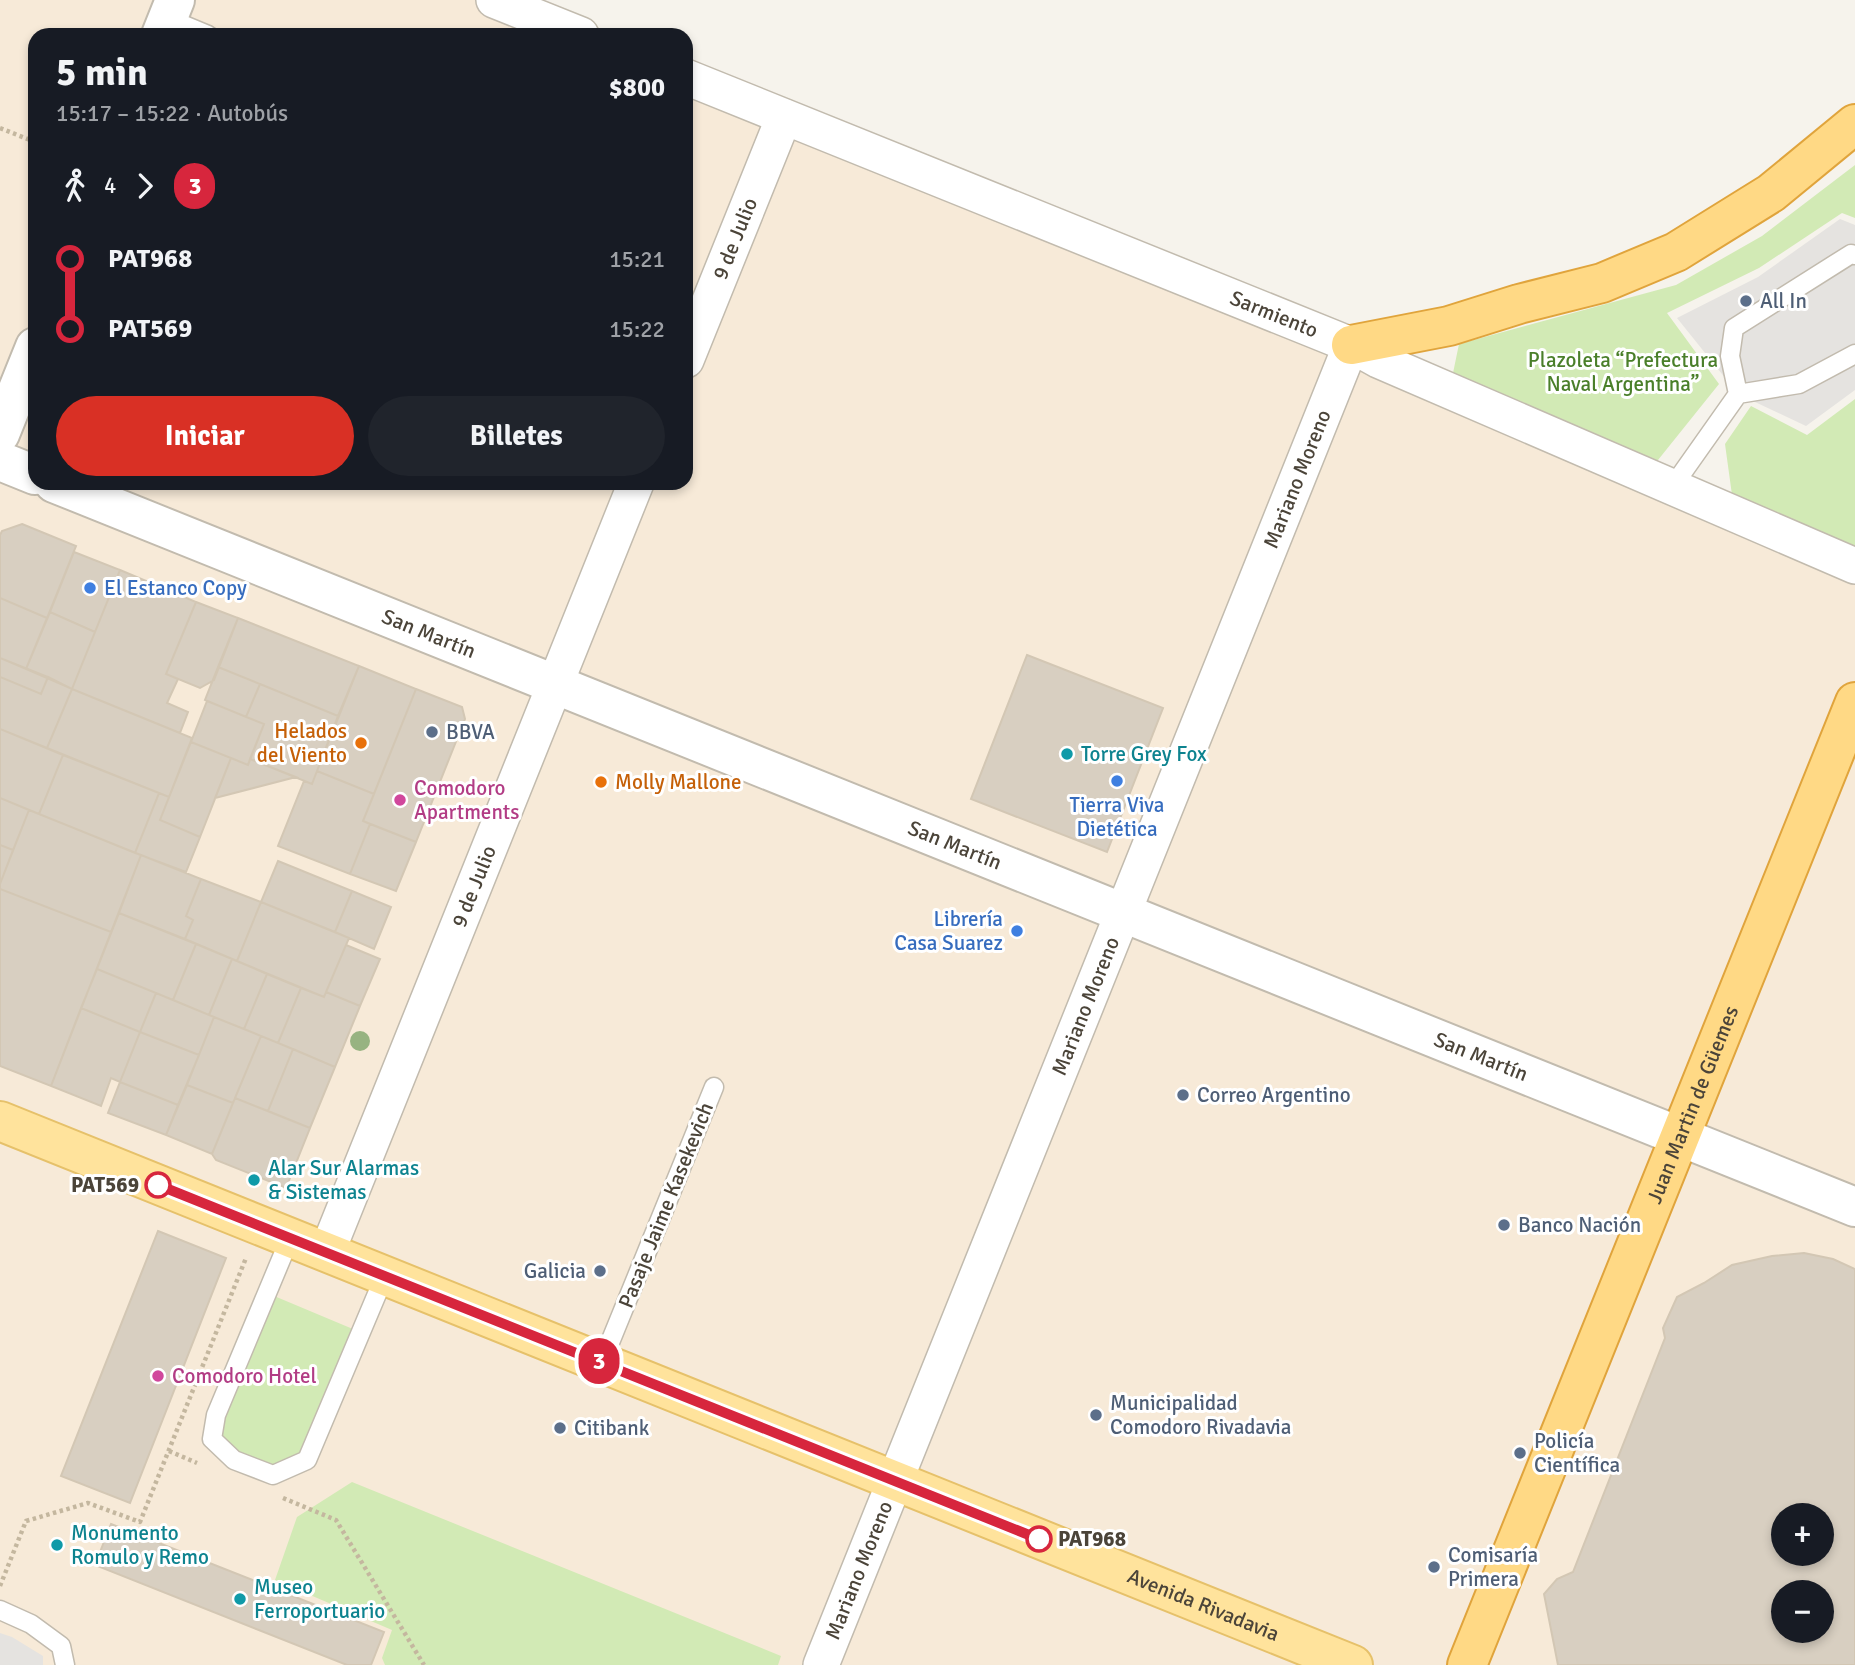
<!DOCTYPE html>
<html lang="es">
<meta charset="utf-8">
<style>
body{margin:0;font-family:Signika,sans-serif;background:#20242c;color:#f1f3f6;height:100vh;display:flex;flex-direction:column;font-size:26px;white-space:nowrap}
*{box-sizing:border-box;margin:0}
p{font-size:23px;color:#9ea1a6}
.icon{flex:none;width:38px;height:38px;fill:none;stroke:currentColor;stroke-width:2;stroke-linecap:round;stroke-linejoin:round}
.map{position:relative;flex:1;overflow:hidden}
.side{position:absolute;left:28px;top:28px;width:665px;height:462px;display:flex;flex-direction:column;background:#171b24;border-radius:21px;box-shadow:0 4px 10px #0003}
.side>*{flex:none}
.badge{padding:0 14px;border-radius:23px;font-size:24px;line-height:46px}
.tools{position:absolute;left:1771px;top:1503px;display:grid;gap:14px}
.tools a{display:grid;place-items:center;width:63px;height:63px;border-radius:50%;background:#171b24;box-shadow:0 4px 10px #0003;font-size:35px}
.map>.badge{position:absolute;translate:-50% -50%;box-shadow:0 0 0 4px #fff}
.legs{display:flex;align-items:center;gap:10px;height:77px;padding:0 28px;font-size:23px}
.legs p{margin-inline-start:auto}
.head{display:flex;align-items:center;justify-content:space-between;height:119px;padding:0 28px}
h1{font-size:38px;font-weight:700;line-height:52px}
.cta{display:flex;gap:14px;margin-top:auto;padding:14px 28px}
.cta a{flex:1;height:80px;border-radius:42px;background:#d93025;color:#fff;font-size:28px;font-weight:700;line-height:80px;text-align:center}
.cta a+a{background:#20242c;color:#f1f3f6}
ul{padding:0 28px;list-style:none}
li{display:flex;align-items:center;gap:24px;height:70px;font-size:26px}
li i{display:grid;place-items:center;width:10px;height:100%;margin:0 9px;background:currentColor}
li i::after{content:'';width:18px;height:18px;margin:-9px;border:5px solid;border-radius:50%;background:#171b24}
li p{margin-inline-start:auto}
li:first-child i{background:linear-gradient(#0000 50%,currentColor 0)}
li:last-child i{background:linear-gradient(currentColor 50%,#0000 0)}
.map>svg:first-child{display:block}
</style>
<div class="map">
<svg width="1855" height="1665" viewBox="0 0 1855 1665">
<rect width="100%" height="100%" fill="#f6f3ec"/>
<path fill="#f7ead8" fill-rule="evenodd" d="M0,0H494L581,35H35V483H686V77L1855,566V1665H0ZM1783,1516H1822V1554H1783ZM1783,1592H1822V1631H1783Z"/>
<path fill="#d2eab5" d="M1855,165V218L1842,213L1759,268L1667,313L1719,384L1654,465L1453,373L1459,344L1676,285L1762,236Z
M1855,399V548L1732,495L1725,444L1751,406L1807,435Z
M267,1293L360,1332L307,1460L273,1475L212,1439Z
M352,1482L781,1656L778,1665H385L382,1658L392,1630L275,1580L297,1517Z"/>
<path fill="#e5e3e0" d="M1840,219L1855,225V390L1806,426L1738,394L1677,318L1758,277Z
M0,1633L12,1637L43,1656V1665H0Z"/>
<path fill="#d8cfc1" stroke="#d3c7b4" stroke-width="2" fill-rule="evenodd" d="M22,524L76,546L47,618L0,598V535L2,531Z
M74,552L120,570L95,632L50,612Z
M120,570L196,602L166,674L178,679L167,703L188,712L180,733L72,689Z
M0,598L47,618L26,669L0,658Z
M196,602L238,618L214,680L200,688L166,674Z
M50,612L95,632L72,689L26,669Z
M238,618L359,666L338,716L218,667Z
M1027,655L1163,708L1107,852L971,799Z
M0,658L48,677L41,694L0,677Z
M359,666L416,689L374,794L317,771Z
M218,667L260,684L246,717L205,700Z
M0,677L41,694L48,677L72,689L47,748L0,729Z
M260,684L338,716L312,784L250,759L264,724L246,717Z
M72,689L192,738L169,797L47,748Z
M416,689L462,707L465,719L416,842L363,821Z
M207,701L264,724L248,765L191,742Z
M0,729L63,755L39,814L0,798Z
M191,742L231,758L200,837L160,820Z
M63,755L159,793L135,853L39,814Z
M231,758L248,765L250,759L296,777L215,798Z
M317,771L374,794L363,821L370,824L350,874L278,846L304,781L312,784Z
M159,793L169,797L160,820L200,837L186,872L135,853Z
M0,798L29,810L13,850L0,845Z
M29,810L141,855L111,932L0,889V884Z
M370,824L416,842L396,891L350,874Z
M0,845L13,850L0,884Z
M141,855L201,879L186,916L193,920L185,939L119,913Z
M278,861L352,891L335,932L261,902Z
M201,879L261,902L237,961L185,939L193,920L186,916Z
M0,889L111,932L51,1086L0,1066Z
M352,891L391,907L374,949L335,932Z
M261,902L349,938L324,997L237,961Z
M119,913L196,944L173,1000L97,969Z
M196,944L232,959L209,1015L173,1000Z
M346,945L380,959L360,1006L326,992Z
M232,959L267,974L244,1029L209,1015Z
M97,969L156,993L140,1032L81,1008Z
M267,974L301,988L278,1043L244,1029Z
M301,988L324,997L326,992L360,1006L335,1067L278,1043Z
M156,993L214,1017L199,1055L140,1032Z
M81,1008L140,1032L120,1082L111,1078L101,1106L51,1086Z
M214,1017L261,1036L233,1103L187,1085Z
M140,1032L199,1055L178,1105L120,1082Z
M261,1036L293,1049L268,1111L235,1098Z
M293,1049L335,1067L310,1128L268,1111Z
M120,1082L178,1105L166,1135L108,1113Z
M187,1085L233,1103L212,1154L166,1135Z
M235,1098L310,1128L286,1188L216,1160L212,1154Z
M158,1231L226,1258L130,1503L61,1476Z
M1804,1253L1833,1259L1855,1269V1665H1558L1544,1594L1557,1579L1573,1572L1665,1338L1663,1328L1677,1297L1704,1283L1732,1265L1772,1256ZM1783,1516H1822V1554H1783ZM1783,1592H1822V1631H1783Z
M111,1524L384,1632L371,1665H347L95,1565Z"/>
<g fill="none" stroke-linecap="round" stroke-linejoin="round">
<g stroke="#c2bbae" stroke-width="21">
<path id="service" d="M167,18L208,35
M1738,394L1730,356L1734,328L1851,254L1855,255
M1673,486L1738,394L1799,384L1855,354
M290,1238L216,1415L212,1439L234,1460L273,1475L307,1460L385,1275
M602,1362L714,1087
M0,1610L31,1624L61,1646L65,1665"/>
</g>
<g stroke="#c2bbae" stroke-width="38">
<g id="minor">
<path d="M494,0L581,35"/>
<path id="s1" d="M686,77L1351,345L1378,360L1855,566"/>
<path id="s2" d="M686,360L784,117"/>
<path id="s3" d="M327,1252L636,483"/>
<path id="s4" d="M821,1665L1351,345"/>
</g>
</g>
<g stroke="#c2bbae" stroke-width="42">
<g id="tertiary">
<path d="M161,35L175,0"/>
<path d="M0,434L35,347"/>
<path d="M0,461L35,475"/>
<path id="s5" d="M54,483L1855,1207"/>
</g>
</g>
<g stroke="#e6c16a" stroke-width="42">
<g id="primary">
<path id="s6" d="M0,1121L1353,1665"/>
</g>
</g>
<g stroke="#e0a43c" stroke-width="42">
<g id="trunk">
<path d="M1351,345L1449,326L1519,304L1602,283L1676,252L1771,193L1855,124"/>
<path id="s7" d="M1467,1665L1855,702"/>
</g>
</g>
<path stroke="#c4b79f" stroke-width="4.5" stroke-dasharray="3.5 3.5" stroke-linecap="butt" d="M0,128L35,142
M169,1451L197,1463
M283,1498L336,1520L424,1665
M0,1586L26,1521L88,1503L140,1522L246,1258"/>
<use href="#service" stroke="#fff" stroke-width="18"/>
<use href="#minor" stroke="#fff" stroke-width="35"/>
<use href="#tertiary" stroke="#fff" stroke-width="38"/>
<use href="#primary" stroke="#ffe39c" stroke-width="38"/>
<use href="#trunk" stroke="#ffd985" stroke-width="38"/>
</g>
<circle fill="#97b381" cx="360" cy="1041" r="10"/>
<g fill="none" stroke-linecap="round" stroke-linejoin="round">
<g stroke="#fff" stroke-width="16">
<path id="line-1" d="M158,1185L1039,1539"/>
</g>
<use href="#line-1" stroke="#d7263d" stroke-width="10"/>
</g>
<g fill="#5c6f8a" stroke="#fff" stroke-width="2.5">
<circle cx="1746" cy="301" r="7"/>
<circle cx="432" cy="732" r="7"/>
<circle cx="1183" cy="1095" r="7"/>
<circle cx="1504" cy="1225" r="7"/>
<circle cx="600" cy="1271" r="7"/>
<circle cx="1096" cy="1415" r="7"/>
<circle cx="560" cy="1428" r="7"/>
<circle cx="1520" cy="1453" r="7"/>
<circle cx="1434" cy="1567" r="7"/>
</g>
<g fill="#3f7fe0" stroke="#fff" stroke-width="2.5">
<circle cx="90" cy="588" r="7"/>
<circle cx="1117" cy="781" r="7"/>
<circle cx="1017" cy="931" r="7"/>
</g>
<g fill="#e8710a" stroke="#fff" stroke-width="2.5">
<circle cx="361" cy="743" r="7"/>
<circle cx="601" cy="782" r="7"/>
</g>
<g fill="#0f9aa8" stroke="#fff" stroke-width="2.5">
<circle cx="1067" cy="754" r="7"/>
<circle cx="254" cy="1180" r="7"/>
<circle cx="57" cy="1545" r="7"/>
<circle cx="240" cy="1599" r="7"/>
</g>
<g fill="#d1479c" stroke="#fff" stroke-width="2.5">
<circle cx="400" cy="800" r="7"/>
<circle cx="158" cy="1376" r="7"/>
</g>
<g fill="#fff" stroke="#d7263d" stroke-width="3.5">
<circle cx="158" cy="1185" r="12"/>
<circle cx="1039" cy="1539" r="12"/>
</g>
<g text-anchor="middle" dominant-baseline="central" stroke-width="6" stroke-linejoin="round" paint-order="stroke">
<g font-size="21" fill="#4b4439" stroke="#fff">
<text stroke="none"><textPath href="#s2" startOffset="131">9 de Julio</textPath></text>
<text stroke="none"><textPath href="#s1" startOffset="634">Sarmiento</textPath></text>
<text stroke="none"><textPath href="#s4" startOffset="1278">Mariano Moreno</textPath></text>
<text stroke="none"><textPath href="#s5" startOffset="404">San Martín</textPath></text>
<text stroke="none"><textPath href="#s5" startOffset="971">San Martín</textPath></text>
<text stroke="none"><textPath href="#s3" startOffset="394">9 de Julio</textPath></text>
<text stroke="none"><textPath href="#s4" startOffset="710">Mariano Moreno</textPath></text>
<text stroke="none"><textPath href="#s5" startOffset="1538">San Martín</textPath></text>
<text stroke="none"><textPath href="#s7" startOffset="604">Juan Martin de Güemes</textPath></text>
<text transform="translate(666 1205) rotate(-68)">Pasaje Jaime Kasekevich</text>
<text stroke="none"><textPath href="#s4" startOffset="102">Mariano Moreno</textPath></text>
<text stroke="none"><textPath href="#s6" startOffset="1297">Avenida Rivadavia</textPath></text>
</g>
<g font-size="21" fill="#4e5e75" stroke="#fff" text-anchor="start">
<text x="1760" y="301">All In</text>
<text x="446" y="732">BBVA</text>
<text x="1197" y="1095">Correo Argentino</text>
<text x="1518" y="1225">Banco Nación</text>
<text x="586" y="1271" text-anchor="end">Galicia</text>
<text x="1110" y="1403">Municipalidad<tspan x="1110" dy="24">Comodoro Rivadavia</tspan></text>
<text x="574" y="1428">Citibank</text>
<text x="1534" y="1441">Policía<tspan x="1534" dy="24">Científica</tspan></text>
<text x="1448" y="1555">Comisaría<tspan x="1448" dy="24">Primera</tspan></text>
</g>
<g font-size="21" fill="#4a7f2a" stroke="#fff">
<text x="1623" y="360">Plazoleta “Prefectura<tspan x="1623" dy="24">Naval Argentina”</tspan></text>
</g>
<g font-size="21" fill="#366cbe" stroke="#fff" text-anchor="start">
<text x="104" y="588">El Estanco Copy</text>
<text x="1117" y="805" text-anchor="middle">Tierra Viva<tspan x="1117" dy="24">Dietética</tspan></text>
<text x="1003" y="919" text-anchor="end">Librería<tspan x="1003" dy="24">Casa Suarez</tspan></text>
</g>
<g font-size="21" fill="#c56008" stroke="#fff" text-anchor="end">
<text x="347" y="731">Helados<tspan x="347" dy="24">del Viento</tspan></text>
<text x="615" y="782" text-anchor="start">Molly Mallone</text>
</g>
<g font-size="21" fill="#0d838f" stroke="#fff" text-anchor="start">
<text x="1081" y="754">Torre Grey Fox</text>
<text x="268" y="1168">Alar Sur Alarmas<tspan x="268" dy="24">&amp; Sistemas</tspan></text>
<text x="71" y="1533">Monumento<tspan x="71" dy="24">Romulo y Remo</tspan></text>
<text x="254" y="1587">Museo<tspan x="254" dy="24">Ferroportuario</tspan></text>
</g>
<g font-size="21" fill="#b23c85" stroke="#fff" text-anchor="start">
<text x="414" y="788">Comodoro<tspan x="414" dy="24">Apartments</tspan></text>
<text x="172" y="1376">Comodoro Hotel</text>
</g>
<g font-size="21" font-weight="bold" fill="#4b4439" stroke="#fff" text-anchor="end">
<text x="139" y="1185">PAT569</text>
<text x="1058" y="1539" text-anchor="start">PAT968</text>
</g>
</g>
</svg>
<div class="tools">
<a>+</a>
<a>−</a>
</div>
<b class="badge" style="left:599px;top:1361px;background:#d7263d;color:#fff">3</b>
<section class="side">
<div class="head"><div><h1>5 min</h1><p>15:17 – 15:22 · Autobús</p></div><b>$800</b></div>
<div class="legs"><svg class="icon" aria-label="walk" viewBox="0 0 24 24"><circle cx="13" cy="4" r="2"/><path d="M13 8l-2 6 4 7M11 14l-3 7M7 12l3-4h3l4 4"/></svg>4<svg class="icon" aria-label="forward" viewBox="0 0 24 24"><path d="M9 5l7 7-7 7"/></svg><b class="badge" style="background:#d7263d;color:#fff">3</b></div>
<ul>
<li><i style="color:#d7263d"></i><b>PAT968</b><p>15:21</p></li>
<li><i style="color:#d7263d"></i><b>PAT569</b><p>15:22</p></li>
</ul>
<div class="cta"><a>Iniciar</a><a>Billetes</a></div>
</section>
</div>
